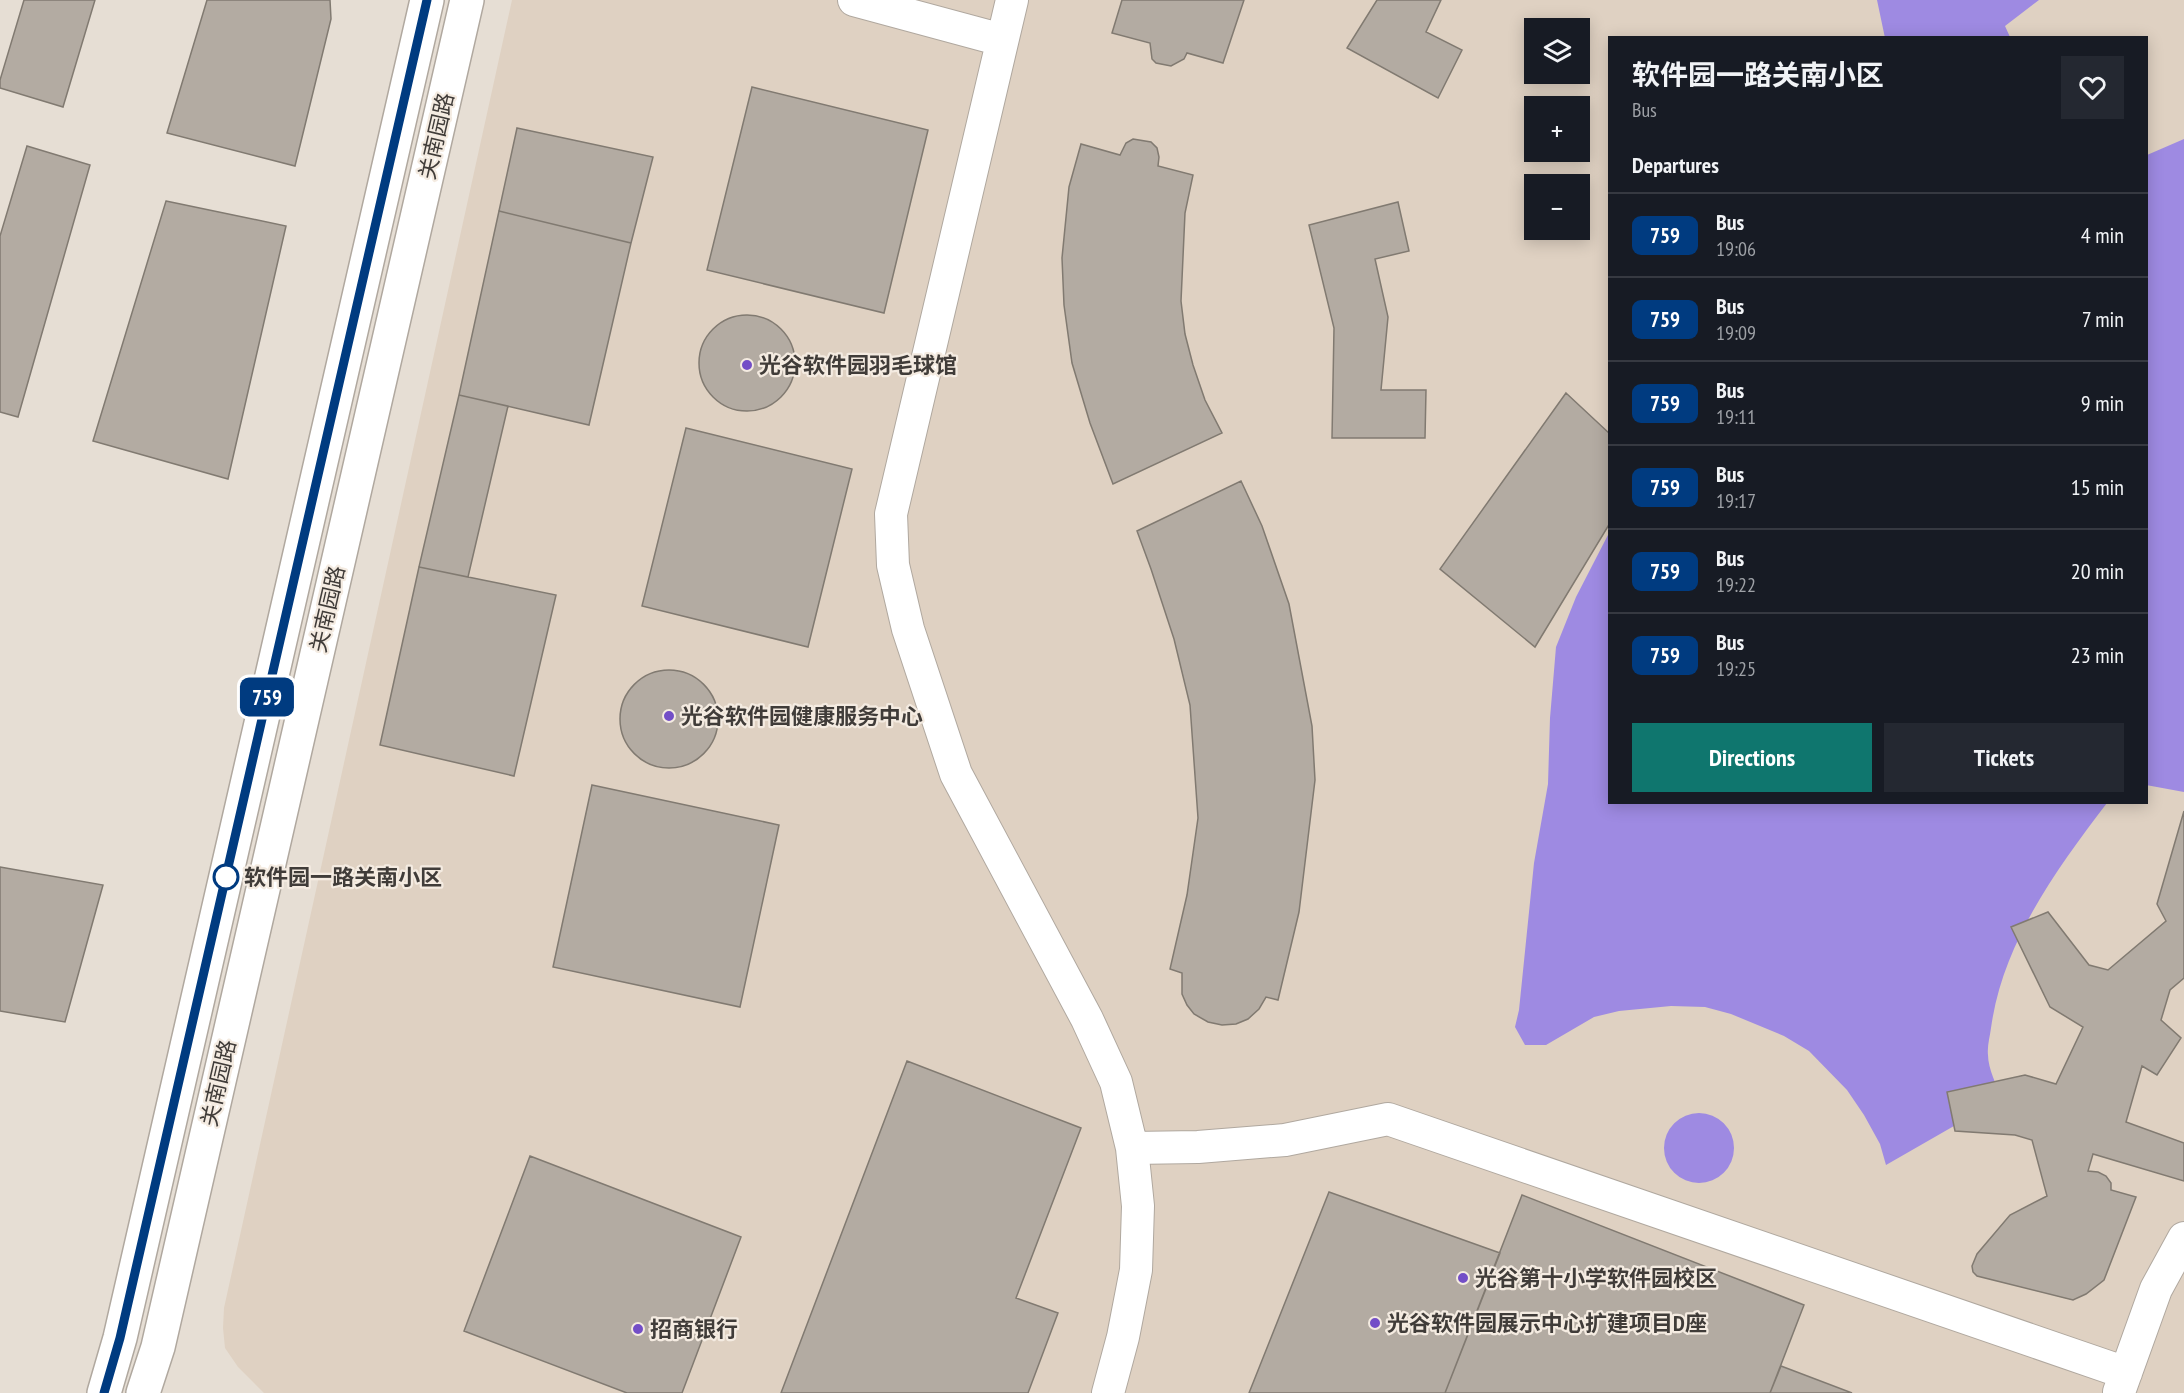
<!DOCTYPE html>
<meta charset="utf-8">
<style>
body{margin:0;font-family:"PT Sans Narrow","Noto Sans SC",sans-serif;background:#242831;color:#f1f3f6;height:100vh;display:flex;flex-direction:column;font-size:22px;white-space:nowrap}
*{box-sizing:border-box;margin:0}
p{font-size:20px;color:#9ea1a6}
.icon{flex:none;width:33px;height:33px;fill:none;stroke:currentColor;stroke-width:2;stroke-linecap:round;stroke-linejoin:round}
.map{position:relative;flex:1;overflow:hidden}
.details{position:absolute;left:1608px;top:36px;width:540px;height:768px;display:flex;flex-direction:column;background:#171b24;border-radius:0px;box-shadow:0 3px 15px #0003}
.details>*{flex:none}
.badge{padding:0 12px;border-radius:9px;font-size:21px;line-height:39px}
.buttons{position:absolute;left:1524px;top:18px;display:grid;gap:12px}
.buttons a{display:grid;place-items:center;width:66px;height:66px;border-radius:0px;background:#171b24;box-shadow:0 3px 15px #0003;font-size:30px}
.map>.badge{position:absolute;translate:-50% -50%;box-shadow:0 0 0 3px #fff}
h2{padding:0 24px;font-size:22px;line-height:54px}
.round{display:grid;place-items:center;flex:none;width:63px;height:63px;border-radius:0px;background:#242831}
.overview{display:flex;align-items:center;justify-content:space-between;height:102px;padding:0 24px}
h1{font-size:28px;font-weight:700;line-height:45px}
.cta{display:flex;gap:12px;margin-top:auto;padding:12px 24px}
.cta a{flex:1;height:69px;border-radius:0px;background:#0f766e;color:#fff;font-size:24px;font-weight:700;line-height:69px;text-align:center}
.cta a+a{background:#242831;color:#f1f3f6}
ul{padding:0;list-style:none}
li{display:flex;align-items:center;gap:18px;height:84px;padding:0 24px;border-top:2px solid #363941}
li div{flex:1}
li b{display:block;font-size:22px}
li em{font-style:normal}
li .badge{min-width:66px;font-weight:700;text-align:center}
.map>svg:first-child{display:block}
</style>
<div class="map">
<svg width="2184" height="1393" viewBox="0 0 2184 1393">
<rect width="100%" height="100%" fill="#e6ded4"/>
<path fill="#dfd1c2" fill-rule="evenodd" d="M512,0H2184V1393H264L238,1367L225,1348L223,1328L224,1308ZM1534,28H1580V74H1534ZM1610,38H2146V802H1610ZM1534,106H1580V152H1534ZM1534,184H1580V230H1534Z"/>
<path fill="#9e8ae2" d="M1877,0H2039L2005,26L2010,37L1885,38Z
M2184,139V792L2146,785L2147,155Z
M1609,533L1610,802L2107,803C2056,870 2003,942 1991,1028C1990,1036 1987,1046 1988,1055C1988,1069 1997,1085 2001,1099L1886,1165L1880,1144L1864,1115L1847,1090L1809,1051L1784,1036L1731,1014L1705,1007L1671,1006L1619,1011L1594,1017L1546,1045H1525L1515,1027L1519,1010L1534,863L1548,784L1550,718L1556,647L1576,597Z
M1664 1148a35 35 0 1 1 70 0a35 35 0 1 1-70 0Z"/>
<path fill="#b3aba2" stroke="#817a71" stroke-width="1.5" d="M24,0H95L63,107L0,88V80Z
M207,0H330L331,19L295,166L167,133Z
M1122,0H1244L1223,63L1187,53L1184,59L1171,66L1156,63L1152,59L1150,43L1112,33Z
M1377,0H1441L1426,32L1462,50L1438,98L1347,48Z
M752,87L928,130L884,313L707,270Z
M517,128L653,157L631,243L499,211Z
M1133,139L1151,142L1157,148L1159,157L1158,166L1193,175L1185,213L1181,301L1185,334L1193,365L1205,400L1222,433L1113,484L1090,423L1072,363L1064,305L1062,258L1069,187L1081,144L1120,155L1126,143Z
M27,146L90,165L18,417L0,412V236Z
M166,201L286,226L228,479L93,441Z
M1398,202L1409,251L1375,259L1388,317L1381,390H1426L1425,438H1332L1334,328L1309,225Z
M499,211L631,243L589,425L459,395Z
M699 363a48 48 0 1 1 96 0a48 48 0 1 1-96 0Z
M1566,393L1610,434V523L1535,647L1440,569Z
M459,395L508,406L468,577L419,567Z
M686,428L852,469L808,647L642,606Z
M1241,481L1262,526L1289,604L1312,726L1315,780L1299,912L1278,1000L1266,997L1259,1009L1248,1019L1236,1024L1222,1025L1208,1022L1194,1014L1187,1005L1182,994V973L1170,969L1187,895L1198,818L1190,705L1174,639L1151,569L1137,531Z
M419,567L556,595L514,776L380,745Z
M620 719a49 49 0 1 1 98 0a49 49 0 1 1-98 0Z
M592,785L779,825L740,1007L553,967Z
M2184,811V978L2170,990L2161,1020L2181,1038L2157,1075L2142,1066L2126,1122L2184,1143V1181L2093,1154L2088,1171L2098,1172L2106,1176L2111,1183V1190L2136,1197L2104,1280L2086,1294L2073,1300L1977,1276L1973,1272L1972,1266L1977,1254L2010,1215L2047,1196L2032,1140L2015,1135L1955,1131L1947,1092L2025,1075L2056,1084L2083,1027L2050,1007L2011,927L2048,912L2089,965L2108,970L2166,921L2157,904Z
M0,867L103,885L65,1022L0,1011Z
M907,1061L1081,1128L1016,1298L1058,1313L1028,1393H781Z
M530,1156L741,1237L682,1393H627L464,1331Z
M1329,1192L1500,1253L1445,1393H1249Z
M1522,1195L1804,1305L1770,1393H1445Z
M1781,1366L1852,1393H1770Z"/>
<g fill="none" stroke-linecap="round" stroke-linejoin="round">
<g stroke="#b0a89f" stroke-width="34">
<path id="minor" d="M854,0L1002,40
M1012,0L891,514L893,565L908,629L956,774L1087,1019L1116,1082L1132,1148L1138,1206L1136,1270L1123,1337L1108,1393
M1132,1148L1198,1147L1285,1140L1388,1119L2126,1373
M2119,1392L2156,1289L2184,1238"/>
</g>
<g stroke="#b0a89f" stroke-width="36">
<path id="secondary" d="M104,1393L120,1338L427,0
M143,1393L158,1347L467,0"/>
</g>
<use href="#minor" stroke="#fff" stroke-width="32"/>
<use href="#secondary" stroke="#fff" stroke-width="33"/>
</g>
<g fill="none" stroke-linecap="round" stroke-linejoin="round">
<g stroke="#fff" stroke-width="14">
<path id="line" d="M104,1393L120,1338L427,0"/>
</g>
<use href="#line" stroke="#003b80" stroke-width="9"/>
</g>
<g fill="#734ec7" stroke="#f4ebe1" stroke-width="2">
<circle cx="747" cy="365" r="6"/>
<circle cx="669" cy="716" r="6"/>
<circle cx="1463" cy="1278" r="6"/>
<circle cx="1375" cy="1323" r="6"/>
<circle cx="638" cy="1329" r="6"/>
</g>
<circle fill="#fff" stroke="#003b80" stroke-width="3" cx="226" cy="877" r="12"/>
<g text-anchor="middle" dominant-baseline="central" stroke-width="4.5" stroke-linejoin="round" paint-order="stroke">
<g font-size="22" fill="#403c39" stroke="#f4ebe1">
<text transform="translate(436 136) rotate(-77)">关南园路</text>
<text transform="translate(327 609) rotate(-77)">关南园路</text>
<text transform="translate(218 1083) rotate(-77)">关南园路</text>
</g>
<g font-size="22" font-weight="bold" fill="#403c39" stroke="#f4ebe1" text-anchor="start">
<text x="759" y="365">光谷软件园羽毛球馆</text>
<text x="681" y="716">光谷软件园健康服务中心</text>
<text x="1475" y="1278">光谷第十小学软件园校区</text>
<text x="1387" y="1323">光谷软件园展示中心扩建项目D座</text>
<text x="650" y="1329">招商银行</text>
</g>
<g font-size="22" font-weight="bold" fill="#403c39" stroke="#f4ebe1" text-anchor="start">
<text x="244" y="877">软件园一路关南小区</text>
</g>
</g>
</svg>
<div class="buttons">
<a><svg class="icon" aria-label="layers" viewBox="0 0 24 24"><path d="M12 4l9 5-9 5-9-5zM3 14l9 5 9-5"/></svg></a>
<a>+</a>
<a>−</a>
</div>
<b class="badge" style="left:267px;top:697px;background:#003b80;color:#fff">759</b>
<section class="details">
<div class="overview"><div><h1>软件园一路关南小区</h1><p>Bus</p></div><a class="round"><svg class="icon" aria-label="heart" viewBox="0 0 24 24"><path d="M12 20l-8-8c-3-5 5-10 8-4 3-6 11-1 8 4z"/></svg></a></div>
<h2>Departures</h2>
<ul>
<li><span class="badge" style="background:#003b80;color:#fff">759</span><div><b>Bus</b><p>19:06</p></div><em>4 min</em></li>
<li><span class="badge" style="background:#003b80;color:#fff">759</span><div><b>Bus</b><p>19:09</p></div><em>7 min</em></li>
<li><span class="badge" style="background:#003b80;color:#fff">759</span><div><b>Bus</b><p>19:11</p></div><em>9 min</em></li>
<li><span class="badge" style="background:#003b80;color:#fff">759</span><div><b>Bus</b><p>19:17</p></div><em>15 min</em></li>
<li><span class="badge" style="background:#003b80;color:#fff">759</span><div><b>Bus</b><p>19:22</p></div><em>20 min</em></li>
<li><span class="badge" style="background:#003b80;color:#fff">759</span><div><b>Bus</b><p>19:25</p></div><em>23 min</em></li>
</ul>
<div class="cta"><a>Directions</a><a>Tickets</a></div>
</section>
</div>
